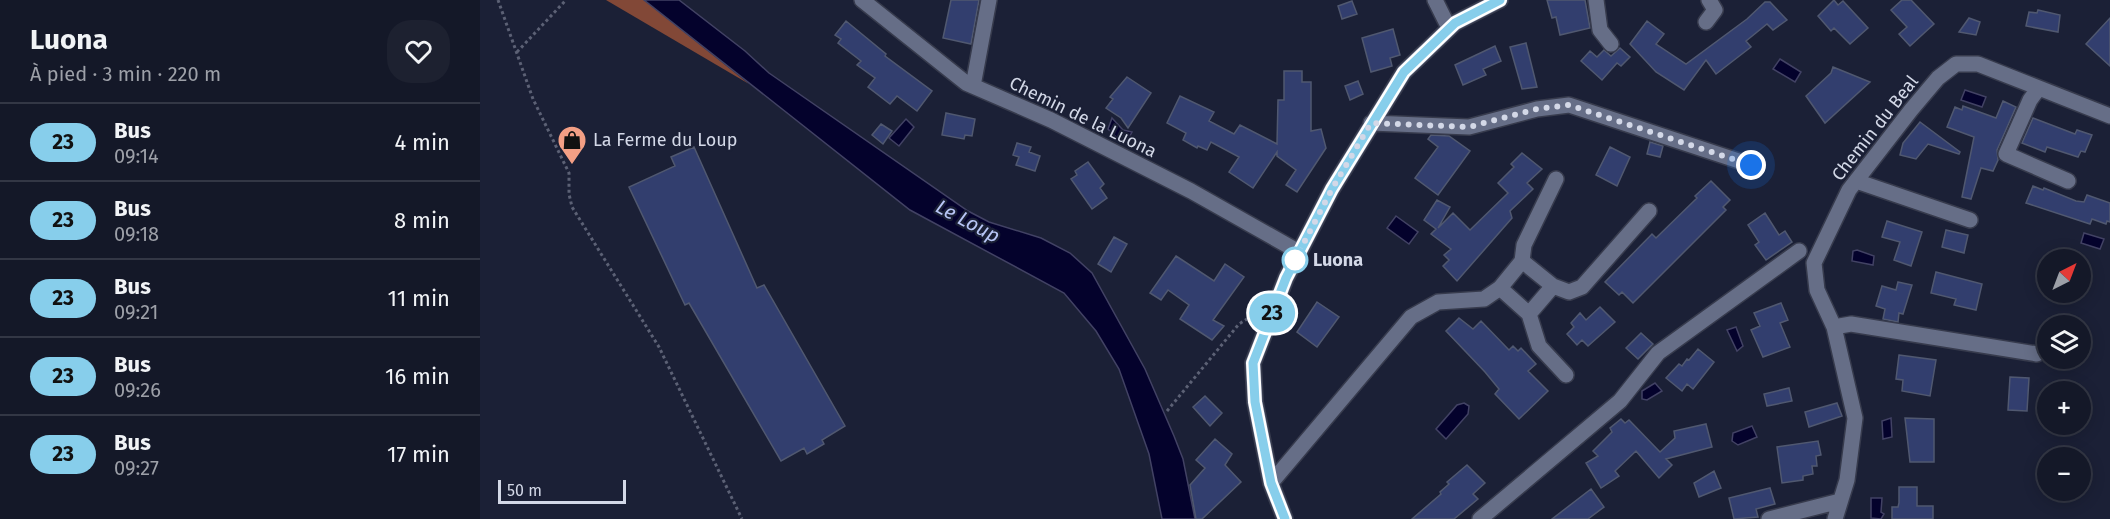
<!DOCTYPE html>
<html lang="fr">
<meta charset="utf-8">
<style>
body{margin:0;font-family:"Fira Sans",sans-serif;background:#1d2130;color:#f1f3f6;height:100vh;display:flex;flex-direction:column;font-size:22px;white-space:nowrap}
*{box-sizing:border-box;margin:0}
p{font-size:20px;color:#9da0a8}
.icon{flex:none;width:33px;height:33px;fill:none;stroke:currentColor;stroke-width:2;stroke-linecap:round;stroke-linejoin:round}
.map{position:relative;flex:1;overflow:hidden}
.panel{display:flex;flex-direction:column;background:#141828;width:480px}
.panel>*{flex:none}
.badge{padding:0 12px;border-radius:20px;font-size:21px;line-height:39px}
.needle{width:39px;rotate:42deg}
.fabs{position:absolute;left:1557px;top:249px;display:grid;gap:12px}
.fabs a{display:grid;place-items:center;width:54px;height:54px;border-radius:50%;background:#141828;box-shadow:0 3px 15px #0003,0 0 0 2px #333745;font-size:30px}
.scale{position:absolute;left:18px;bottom:15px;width:128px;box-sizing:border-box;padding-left:6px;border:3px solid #d3d8e7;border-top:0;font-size:16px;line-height:21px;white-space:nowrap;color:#d3d8e7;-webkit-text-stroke:4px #1b2036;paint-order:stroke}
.you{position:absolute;width:30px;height:30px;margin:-15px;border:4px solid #fff;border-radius:50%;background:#1a73e8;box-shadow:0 0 0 9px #1a73e833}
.map>.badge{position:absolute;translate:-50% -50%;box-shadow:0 0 0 3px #fff}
.round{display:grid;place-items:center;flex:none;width:63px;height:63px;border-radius:24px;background:#1d2130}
.head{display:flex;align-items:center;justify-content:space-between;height:102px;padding:0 30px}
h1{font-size:28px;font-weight:700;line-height:45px}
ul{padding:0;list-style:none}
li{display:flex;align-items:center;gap:18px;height:78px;padding:0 30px;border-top:2px solid #333745}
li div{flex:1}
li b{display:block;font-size:22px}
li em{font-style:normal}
li .badge{min-width:66px;font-weight:700;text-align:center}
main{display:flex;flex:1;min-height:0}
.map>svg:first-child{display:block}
</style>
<main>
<section class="panel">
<div class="head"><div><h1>Luona</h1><p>À pied · 3 min · 220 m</p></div><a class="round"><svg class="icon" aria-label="heart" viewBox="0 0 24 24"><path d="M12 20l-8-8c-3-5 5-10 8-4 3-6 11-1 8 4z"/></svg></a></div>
<ul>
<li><span class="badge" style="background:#87ceeb;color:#111">23</span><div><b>Bus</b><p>09:14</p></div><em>4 min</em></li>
<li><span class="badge" style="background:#87ceeb;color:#111">23</span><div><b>Bus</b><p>09:18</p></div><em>8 min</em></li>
<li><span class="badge" style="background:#87ceeb;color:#111">23</span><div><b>Bus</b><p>09:21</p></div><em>11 min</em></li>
<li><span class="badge" style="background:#87ceeb;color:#111">23</span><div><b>Bus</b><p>09:26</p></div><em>16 min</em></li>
<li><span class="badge" style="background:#87ceeb;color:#111">23</span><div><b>Bus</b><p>09:27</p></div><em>17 min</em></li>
</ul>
</section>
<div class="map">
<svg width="1630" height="519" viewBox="0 0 1630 519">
<rect width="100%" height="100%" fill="#1b2036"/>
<path fill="#824837" d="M126,0H164L269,84Z"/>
<path fill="#04022c" stroke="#424264" stroke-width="1.5" d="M164,0H199L265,51L289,73L488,211L509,222L561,238L590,253L612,273L665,369L694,436L703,459L715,519H682L669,454L639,369L616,331L584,293L430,210Z
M1300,59L1321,72L1315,82L1293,69Z
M1485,90L1506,97L1502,107L1481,100Z
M632,118L643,130L652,132L647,141L641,142L628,129Z
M426,119L434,127L419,146L409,138Z
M916,216L938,232L929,244L907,228Z
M1604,233L1624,239L1620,249L1601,243Z
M1377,250L1394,256L1393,265L1372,261L1373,251Z
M1256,327L1263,346L1257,351L1247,330Z
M1175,383L1182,391L1167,400L1162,399V391Z
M984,403L989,406L988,414L966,439L956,429L977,405Z
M1411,418L1412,437L1403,439L1402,421Z
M1272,426L1277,437L1258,445L1252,441L1253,433Z
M1391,498H1402L1401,512L1404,514L1401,519L1391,518Z"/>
<path fill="#323e6e" stroke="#505870" stroke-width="1.5" d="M471,0H499L491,44L463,38Z
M1067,0H1105L1110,28L1080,35L1076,17L1072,18Z
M1354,0L1358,5L1363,1L1388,28L1370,44L1354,28L1351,31L1338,16Z
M1422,0H1431L1454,24L1430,46L1419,34L1427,27L1411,10Z
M872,1L877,14L862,19L858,6Z
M1285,2H1290L1307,20L1293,30L1287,24L1266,41L1271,47L1236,74L1226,60L1204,90L1176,72L1150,44L1167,21L1184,34L1176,44L1206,64L1267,19Z
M1558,10L1580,15L1578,32L1546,26L1549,12L1557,13Z
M1489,18L1500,22L1496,35L1479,32Z
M1630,18V66L1606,44Z
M366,21L406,54L405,56L452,91L437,111L417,96L410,104L388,87L395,78L377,65L381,61L358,43L361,39L355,35Z
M913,29L920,55L910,58L912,66L891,72L882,38Z
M1046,43L1057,87L1042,89L1030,47Z
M1015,46L1021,61L1003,69L1006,75L983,85L975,65Z
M1140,48L1150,57L1141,66L1137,63L1122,80L1101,61L1110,51L1117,57L1124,50L1131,56Z
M1353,67L1390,82L1345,123L1326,96L1351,73Z
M804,71H822V82H831V131L841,129L846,148L817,192L806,185L816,170L797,156V152L773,188L749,172L759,157L731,142L727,150L718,146L717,148L703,140L706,133L687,123L700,96L734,112L729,121L754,134L760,125L797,144L798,100H804Z
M647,77L671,93L648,128L641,118L626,108L633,99L630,97Z
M878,81L883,94L870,100L865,86Z
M1523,101L1536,107L1517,150L1518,160L1513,171L1501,168L1491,199L1482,197L1494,137L1467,127L1475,107L1482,110L1483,106L1516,118Z
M466,113L495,119L492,136L485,135L484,139L462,135Z
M1553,118L1595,134L1597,130L1612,135L1605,152L1601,151L1598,157L1567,147L1565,152L1542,143Z
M1440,122L1480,152L1479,154L1448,144L1436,159L1420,155L1423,143Z
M401,124L412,131L403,144L392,135Z
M951,135L969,136L990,151L958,195L935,178L958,147L948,139Z
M1170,142L1183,146L1180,157L1167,154Z
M537,143L551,147L549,152L560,156L555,171L536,165L539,157L533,155Z
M214,147L277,288L284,285L365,426L342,440L344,444L327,454L324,448L301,461L209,303L205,305L149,187L195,166L191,157Z
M1130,147L1150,157L1137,186L1116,175Z
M1042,153L1062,169L1047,183L1053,189L1030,211L1032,218L977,281L963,266L969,260L964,255L971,249L951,234L956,229L944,220L957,200L970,207L958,228L973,213L990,230L1028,193L1018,183L1034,167L1031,164Z
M608,162L624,184L620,188L627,198L612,209L591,179L597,175L595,171Z
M1231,181L1250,200L1243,207L1246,210L1153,303L1142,292L1139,295L1125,282L1172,234L1176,238L1217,198L1215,196Z
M1553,186L1563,190L1564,188L1596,201L1604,202L1607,195L1630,203V222L1627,221L1626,224L1612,219L1610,224L1546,203Z
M1285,213L1299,235L1305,231L1312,242L1286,260L1275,245L1279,242L1268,225Z
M1407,221L1442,232L1431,266L1414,260L1420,242L1402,237Z
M1466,230L1488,235L1484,253L1462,247Z
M634,237L647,244L631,272L618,264Z
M696,256L734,281L745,264L764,277L733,320L744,326L732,340L700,319L709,305L688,290L681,300L670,293Z
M1456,272L1502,284L1496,310L1474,305L1476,299L1451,293Z
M1418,282L1432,285L1423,314L1419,313L1418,322L1403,319L1405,309L1396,306L1402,286L1416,290Z
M837,302L859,317L837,347L817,332Z
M1301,303L1308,320L1300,323L1310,347L1283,357L1271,330L1280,326L1274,313Z
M1120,307L1135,322L1108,346L1102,340L1097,345L1087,334L1094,327L1091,323L1100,313L1106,320Z
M979,318L993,329L1001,321L1029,350L1033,346L1038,351L1041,348L1056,364L1048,371L1068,391L1039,419L1015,394L1019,389L1005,372L966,331Z
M1161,333L1173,344L1158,359L1146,348Z
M1218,349L1234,362L1213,389L1207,384L1202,391L1186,378L1199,364L1202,366L1207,359L1209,360Z
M1419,355L1456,360L1450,396L1422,391L1423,380L1416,379Z
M1530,377L1549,378L1547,411L1528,410Z
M1309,388L1312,401L1287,406L1284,394Z
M725,396L742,413L730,426L713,407Z
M1357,403L1362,416L1329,427L1325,412Z
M1425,418L1454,419V462H1430Z
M1141,419L1145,423L1149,420L1180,452L1195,438L1194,431L1226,424L1232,447L1186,459L1192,465L1179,478L1156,451L1135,471L1139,476L1121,488L1106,463L1118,456L1113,451L1132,432L1130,428Z
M735,439L752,454L745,465L761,482L722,519H716L710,485L725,468L716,460Z
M1338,441L1341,455L1336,456L1337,466H1332L1333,474L1323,476V480L1302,483L1297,447Z
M987,465L1005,483L993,494L998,499L974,519H932L961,494L960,492L969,484L967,482Z
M1234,471L1241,488L1219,497L1214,483Z
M1419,487H1437V506H1453V519H1412V507H1418L1419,503Z
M1290,488L1295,504L1276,509L1278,517L1254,519L1249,498Z
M1111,489L1124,507L1108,519H1072Z"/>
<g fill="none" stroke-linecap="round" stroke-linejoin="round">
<g stroke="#373b4d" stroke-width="18">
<path id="minor" d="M382,0L486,83L571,120L711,191L819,252
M955,0L969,28
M1116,0L1120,30L1131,44
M1226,22L1235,10L1229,0
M493,86L509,0
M1558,89L1550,100L1526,154L1588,181
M891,123L989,127L1057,109L1089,105L1271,165
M1376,181L1490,220
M1042,261L1044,245L1076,179
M1073,286L1049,314L1059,346L1086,375
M1020,288L1049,314
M1354,327L1371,324L1557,354
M791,483L931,317L958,302L1004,299L1020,288L1042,261L1073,286L1089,292L1102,287L1169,211
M805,519L791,483L775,402L773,363L806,278L852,189L924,72L975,23L1020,0
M1000,519L1140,401L1178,353L1319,251
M1289,519L1360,501
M1355,519L1367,480L1375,418L1354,327L1337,290L1334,263L1369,190L1431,110L1458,78L1476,64H1498L1630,116"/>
</g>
<path stroke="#5c6175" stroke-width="3" stroke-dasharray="3 3" stroke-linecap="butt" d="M18,0L53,99L89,173V194L92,207L179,347L262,519
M37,52L86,0
M687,411L759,324L775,314"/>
<use href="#minor" stroke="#666e87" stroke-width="15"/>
</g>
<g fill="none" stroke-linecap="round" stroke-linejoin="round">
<g stroke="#fff" stroke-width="14">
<path id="line" d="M805,519L791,483L775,402L773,363L806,278L852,189L924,72L975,23L1020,0"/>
</g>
<use href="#line" stroke="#87ceeb" stroke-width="9"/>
<path stroke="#d3d8e7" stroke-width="6" stroke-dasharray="0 10.8" d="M815,260L852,189L891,123L989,127L1057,109L1089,105L1271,165"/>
</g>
<defs>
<g id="shop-pin" transform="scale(1.5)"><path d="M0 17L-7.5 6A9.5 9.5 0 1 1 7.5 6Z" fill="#f39f85" stroke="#1b2036"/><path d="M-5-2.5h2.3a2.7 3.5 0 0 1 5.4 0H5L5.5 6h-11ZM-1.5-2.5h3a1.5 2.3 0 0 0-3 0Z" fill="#111"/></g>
</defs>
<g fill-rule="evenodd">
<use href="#shop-pin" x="92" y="140"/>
</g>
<circle fill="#fff" stroke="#87ceeb" stroke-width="3" cx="815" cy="260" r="12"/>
<g text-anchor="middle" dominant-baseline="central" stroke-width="4.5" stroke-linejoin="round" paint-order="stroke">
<g font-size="18" fill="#d3d8e7" stroke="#1b2036">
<text transform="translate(603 117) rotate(26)">Chemin de la Luona</text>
<text transform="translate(1395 128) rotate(-52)">Chemin du Beal</text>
</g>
<g font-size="18" fill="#d3d8e7" stroke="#1b2036" text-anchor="start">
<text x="113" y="140">La Ferme du Loup</text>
</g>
<g font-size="18" font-weight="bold" fill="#d3d8e7" stroke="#1b2036" text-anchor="start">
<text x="833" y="260">Luona</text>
</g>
<g font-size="20" font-style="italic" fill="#b8c6f6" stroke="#1b2036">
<text transform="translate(488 221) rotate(28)">Le Loup</text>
</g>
</g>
</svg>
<div class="fabs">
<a><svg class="needle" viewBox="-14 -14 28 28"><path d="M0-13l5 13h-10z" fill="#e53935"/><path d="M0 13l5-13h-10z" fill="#9da0a8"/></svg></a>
<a><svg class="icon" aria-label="layers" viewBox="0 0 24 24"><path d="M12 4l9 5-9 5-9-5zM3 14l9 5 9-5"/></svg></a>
<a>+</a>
<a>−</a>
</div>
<div class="scale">50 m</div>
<div class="you" style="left:1271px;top:165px"></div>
<b class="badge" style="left:792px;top:313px;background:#87ceeb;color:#111">23</b>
</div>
</main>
